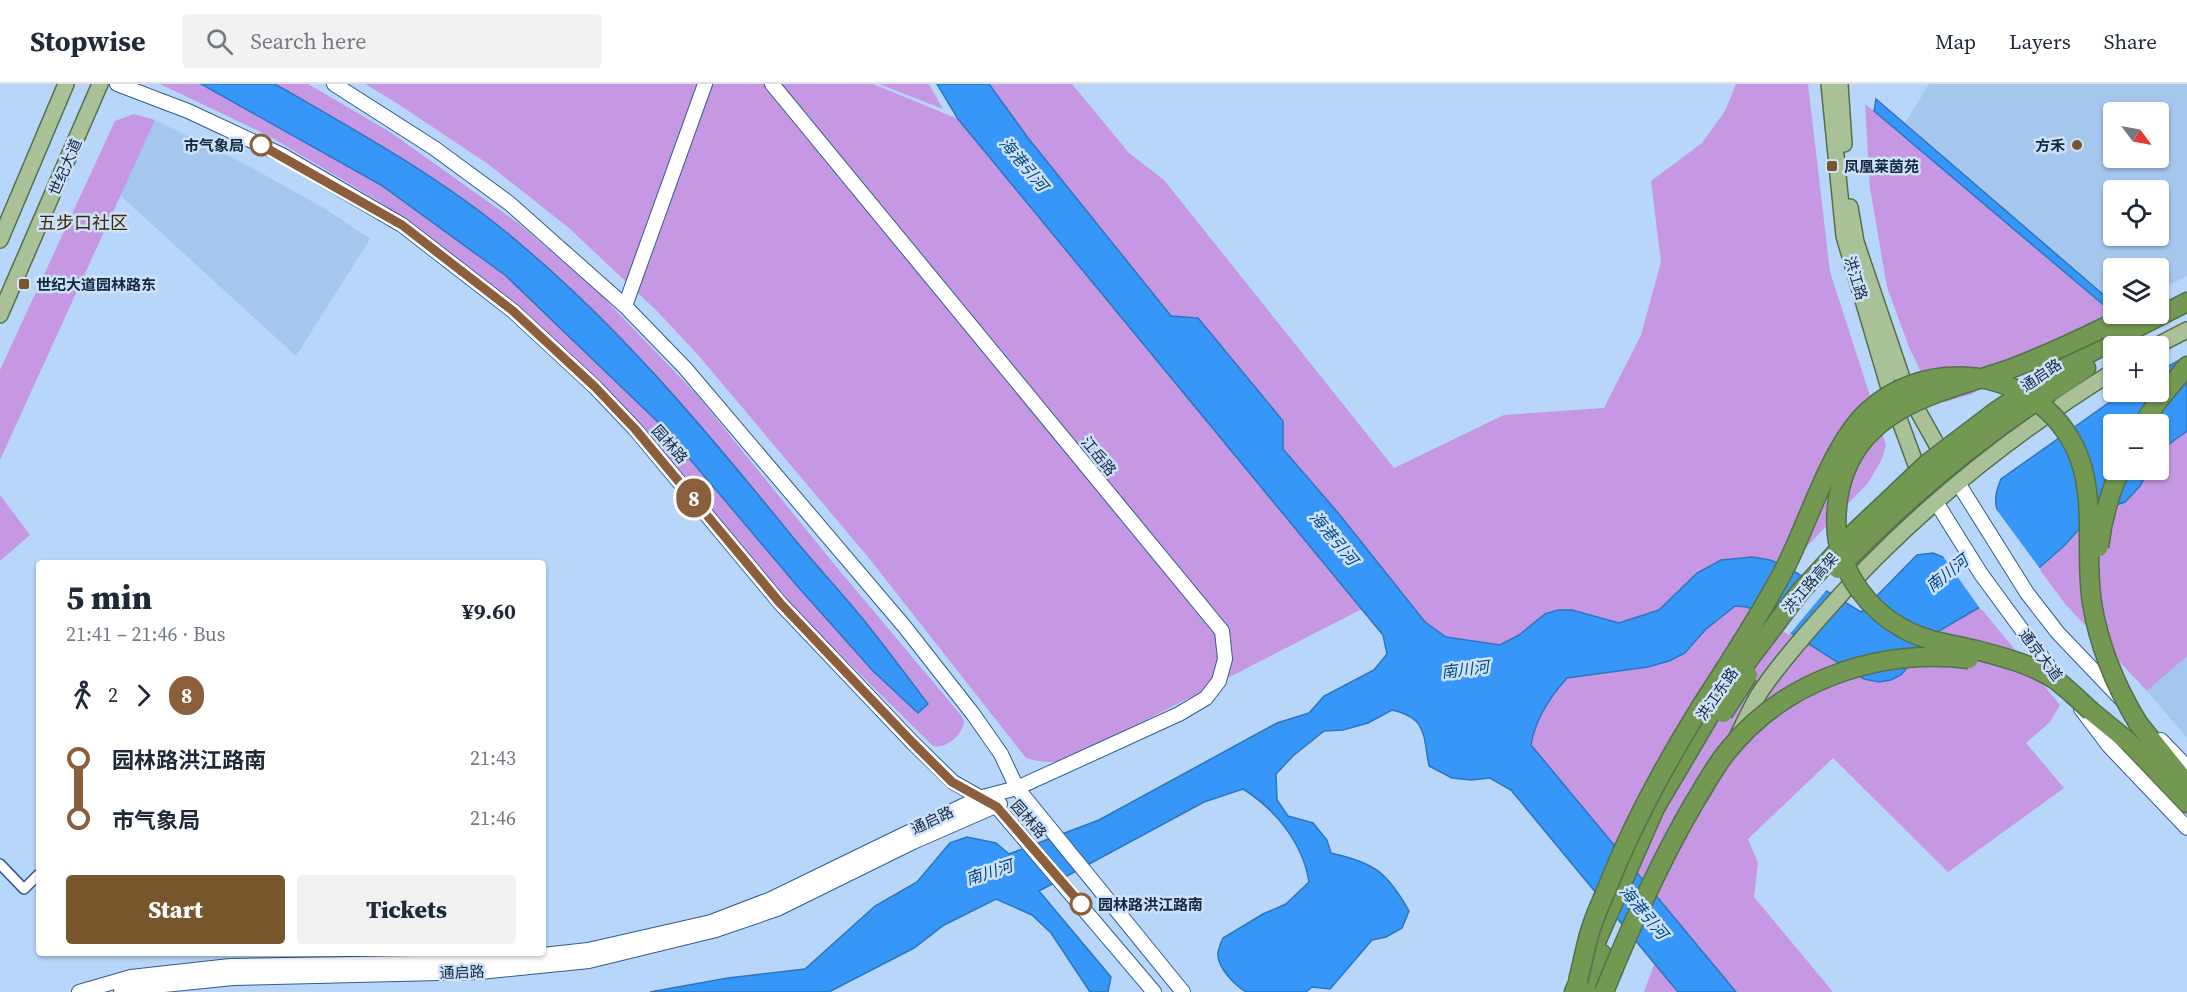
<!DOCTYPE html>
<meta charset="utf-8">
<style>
body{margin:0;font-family:"Source Serif 4","Noto Sans SC",serif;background:#f2f2f3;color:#1f2937;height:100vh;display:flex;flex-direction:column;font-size:22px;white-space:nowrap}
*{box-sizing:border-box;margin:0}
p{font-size:20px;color:#747a83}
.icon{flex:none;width:33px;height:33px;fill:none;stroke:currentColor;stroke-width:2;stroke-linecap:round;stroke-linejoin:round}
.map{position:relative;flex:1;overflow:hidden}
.details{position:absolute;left:36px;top:476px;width:510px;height:396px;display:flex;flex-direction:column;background:#fff;border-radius:6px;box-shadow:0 2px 4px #0004}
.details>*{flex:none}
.badge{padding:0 12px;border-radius:20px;font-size:21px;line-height:39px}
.needle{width:39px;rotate:122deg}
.buttons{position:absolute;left:2103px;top:18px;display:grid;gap:12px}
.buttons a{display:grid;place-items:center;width:66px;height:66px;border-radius:6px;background:#fff;box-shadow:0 2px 4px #0004;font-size:30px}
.map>.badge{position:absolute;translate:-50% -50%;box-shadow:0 0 0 3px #fff}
.legs{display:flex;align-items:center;gap:9px;height:66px;padding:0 30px;font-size:20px}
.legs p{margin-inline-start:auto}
.summary{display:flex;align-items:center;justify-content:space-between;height:102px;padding:0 30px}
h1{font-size:33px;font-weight:800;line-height:45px}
.cta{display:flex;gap:12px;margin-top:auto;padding:12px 30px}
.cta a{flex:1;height:69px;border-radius:6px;background:#77562c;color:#fff;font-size:24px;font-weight:800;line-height:69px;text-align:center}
.cta a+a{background:#f2f2f3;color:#1f2937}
ul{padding:0 30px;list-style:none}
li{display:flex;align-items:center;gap:21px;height:60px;font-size:22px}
li i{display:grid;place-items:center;width:9px;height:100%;margin:0 8px;background:currentColor}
li i::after{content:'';width:15px;height:15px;margin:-8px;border:4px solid;border-radius:50%;background:#fff}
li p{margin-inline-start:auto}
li:first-child i{background:linear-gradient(#0000 50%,currentColor 0)}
li:last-child i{background:linear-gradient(currentColor 50%,#0000 0)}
header{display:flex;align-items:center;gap:36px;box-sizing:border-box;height:84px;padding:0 30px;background:#fff;border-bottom:2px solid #e0e1e3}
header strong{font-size:28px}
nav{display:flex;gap:33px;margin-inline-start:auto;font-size:21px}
.search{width:420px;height:54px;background:#f2f2f3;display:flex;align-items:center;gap:15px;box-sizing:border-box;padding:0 21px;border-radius:6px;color:#747a83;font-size:22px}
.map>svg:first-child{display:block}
</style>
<header>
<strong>Stopwise</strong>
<div class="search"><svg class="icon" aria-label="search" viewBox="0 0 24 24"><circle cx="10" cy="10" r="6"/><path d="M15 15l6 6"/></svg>Search here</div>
<nav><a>Map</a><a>Layers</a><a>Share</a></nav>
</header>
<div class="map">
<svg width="2187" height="908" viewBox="0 0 2187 908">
<rect width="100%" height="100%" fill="#b7d6f9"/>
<path fill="#a5c6ed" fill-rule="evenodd" d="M1929,0H2187V192L2159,206L2158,184H2114L2113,219L1905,39ZM2114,28H2158V74H2114ZM2114,106H2158V152H2114Z
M155,36L247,81L327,126L370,155L296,272L120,111Z
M2187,572V654L2147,607Z"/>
<path fill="#c697e3" d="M160,0H308L390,48L518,139L600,210L697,311L834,480L960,630L964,637C963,651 946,665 933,662L788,519L574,276L488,198L380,118L269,52Z
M365,0H873L958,35L1362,525L1070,675C1054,679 1042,679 1026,674L868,473L699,272L658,228L569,144L488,80L395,18Z
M879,0H929L943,25Z
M989,0H1072L1129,69L1164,96L1394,384L1504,331L1604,324L1641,251L1661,178L1651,97L1702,59L1725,27L1736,0H1808L1830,188L1886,361L1882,375L1868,399L1787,483L1697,489L1659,526L1618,540L1572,526L1545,530L1519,551L1500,561L1446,553L1425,538L1339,430L1283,365V337L1198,234L1171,232L1028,54Z
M1865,20L1874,27L2113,230L2027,271L1972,310L1945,318L1939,317L1933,313L1909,263L1887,203L1870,104Z
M134,30L155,36L0,376V286L115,37Z
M2187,347V572L2147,607L2066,521L2039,485L2065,461L2086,437L2101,426L2126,418L2140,402L2149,386H2158L2159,370L2162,365Z
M0,411L30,451L0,477Z
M1735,522L1747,523L1765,532L1864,595L1946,541L1980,523L2060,621L2050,638L2026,659L2064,704L1948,788L1833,674L1748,755L1758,779L1754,813L1833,908H1736L1531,661C1535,635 1550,613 1567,594L1612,587L1685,569L1705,546Z
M1655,878L1678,908H1644Z"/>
<path fill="#3697f8" stroke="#2c76c0" stroke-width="1.5" d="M201,0H274L282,4C355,46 430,88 496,140C609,230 701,340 791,451C817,483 845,512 870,544C890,569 909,595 928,620L918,629L873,587L799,504L661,341L505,191L381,101Z
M937,0H989L1028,54L1171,232L1198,234L1283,337V365L1339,430L1425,538L1446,553L1500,561L1519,551L1545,530L1558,526H1572L1619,539L1659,526L1697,489L1721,476L1752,473L1770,476L1787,483L1861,528L1917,471L1933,469L1943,473L1999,431C1993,418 1996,407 2001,395L2124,308H2158L2159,287L2187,272V347L2162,365L2159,370L2158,340H2114V386H2149L2140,402L2125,418L2101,426L2086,437L2065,461L2038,485L1980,523L1937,548L1901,591L1891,596L1879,598L1864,595L1765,532L1747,523L1735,522L1705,546L1685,569L1669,577L1648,583L1567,594C1550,613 1535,635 1531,661L1736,908H1678L1511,706L1490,694L1471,696L1452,694L1429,682C1423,650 1427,634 1392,626L1368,639L1343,646L1324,647L1293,672L1276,690L1277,716L1288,732L1313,739L1327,756L1331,769C1375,779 1387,788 1409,827L1402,844L1386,853L1372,856L1330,905L1312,903L1306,908H1246C1235,901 1216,883 1218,868C1219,864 1221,858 1223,854L1263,830L1286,820L1309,798C1303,759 1275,725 1243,705L1204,718L1039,807L1111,893L1108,908H1090L1051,849L1032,831L996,815L944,841L914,864L829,908H650L728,894L805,885L875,822L917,798L950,759L967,753L996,759L1009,770L1099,736L1277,639L1309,629L1324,612L1374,586L1387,570L1383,551L958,35Z
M1876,15L2113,219V229L1874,27Z"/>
<path fill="#b7d6f9" d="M1996,425L2041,486L1981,526L1940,468L1943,469L1996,430L1994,426Z
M1806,491L1828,504L1789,551L1778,543Z"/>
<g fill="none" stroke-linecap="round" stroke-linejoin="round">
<path stroke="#2c76c0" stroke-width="3" d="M2133,254L2138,262"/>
<g stroke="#2e5e92" stroke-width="12">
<path id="street" d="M0,780L24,805L39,790"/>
</g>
<g stroke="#2e5e92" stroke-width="16">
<path id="secondary" d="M117,0L188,27L282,71L402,141L513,227L595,303L635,345L780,519L912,658L953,698L997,723L1154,908
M334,0L434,64L509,119L625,222L685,284L904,542L973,630L1001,670L1017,704L1183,908
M625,222L705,0
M1958,399L2027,509L2058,549L2121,615
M1936,418L1981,490L2058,595
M2081,625L2109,662L2187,744
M2161,656L2187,683
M79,908L131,893L230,882L479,878L588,866L711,838L771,815L979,714L1017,704L1179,630L1206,614L1219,597L1225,575L1222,547L772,0
M121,908L135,904L233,894L480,888L589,877L716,846L777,825L913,758L1000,720"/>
</g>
<g stroke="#51714a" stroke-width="18">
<path id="primary" d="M1829,0L1844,152L1894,321L1916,381L1925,397
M1840,0L1844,60
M1850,123L1856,158L1901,291L1909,311L1947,379
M0,156L66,0
M0,231L100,0
M2156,262L2187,246
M1738,651C1745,637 1751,623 1759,610C1776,584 1798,559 1819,535C1903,438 2004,355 2114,287"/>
</g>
<g stroke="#51714a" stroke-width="21">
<path id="highway" d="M2103,244L2133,230
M2049,292L2109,258L2187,218
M2050,308L2086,284
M2143,340L2158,317L2187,282
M2091,627L2130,659L2187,719
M2138,639L2187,700
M1574,908L1655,724L1717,619
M1588,908L1602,870"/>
</g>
<use href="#street" stroke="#fff" stroke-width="9"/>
<use href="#secondary" stroke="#fff" stroke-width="14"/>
<use href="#primary" stroke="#aac197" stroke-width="15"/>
<use href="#highway" stroke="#729851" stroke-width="18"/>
<g stroke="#51714a" stroke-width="21" stroke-linecap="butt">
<path id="highway-bridge" d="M2099,463C2102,436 2109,411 2120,386
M1838,485C1902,418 1972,359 2050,308
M1731,599L1799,509L1856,447L1928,379L1995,328L2049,292
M2091,627C2080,617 2069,606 2057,597C2034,581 2003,573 1976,566C1952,560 1924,557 1902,544C1868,525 1842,490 1837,451C1835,428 1837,409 1845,388C1870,320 1946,307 2007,286C2040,274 2072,259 2103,244
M1723,629L1748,591
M1578,897C1582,881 1585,866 1589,851C1593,836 1600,821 1606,807C1631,743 1664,682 1700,624C1729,579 1758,535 1783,488C1808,441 1830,362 1868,327C1920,279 2005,281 2054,333C2105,388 2082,453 2092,519C2099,563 2115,601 2138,639
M1604,908C1630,844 1659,779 1694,719C1704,703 1714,684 1726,669C1783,596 1879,564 1969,575"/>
</g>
<use href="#highway-bridge" stroke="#729851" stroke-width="18"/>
</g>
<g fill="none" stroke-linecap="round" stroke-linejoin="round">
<g stroke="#fff" stroke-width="14">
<path id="line-1" d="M261,61L402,141L513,227L595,303L635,345L780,519L912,658L952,698L997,723L1081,820"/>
</g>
<use href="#line-1" stroke="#8b5e3c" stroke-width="9"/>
</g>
<g fill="#fff" stroke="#8b5e3c" stroke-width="3">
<circle cx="261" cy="61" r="10"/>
<circle cx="1081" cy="820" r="10"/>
</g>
<g fill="#77562c" stroke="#cde2fa" stroke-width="2">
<circle cx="2077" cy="61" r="6"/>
<rect x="1826" y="76" width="12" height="12" rx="3"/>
<rect x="18" y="194" width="12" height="12" rx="3"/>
</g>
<g text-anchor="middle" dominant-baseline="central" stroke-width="5" stroke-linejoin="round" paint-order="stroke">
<g font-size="15" font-weight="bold" fill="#13283e" stroke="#cde2fa" text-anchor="end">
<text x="244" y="61">市气象局</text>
<text x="1098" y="820" text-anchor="start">园林路洪江路南</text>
</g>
<g font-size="15" font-weight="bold" fill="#13283e" stroke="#cde2fa" text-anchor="start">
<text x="2065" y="61" text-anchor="end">方禾</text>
<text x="1844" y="82">凤凰莱茵苑</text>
<text x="36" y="200">世纪大道园林路东</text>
</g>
<g font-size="15" fill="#13283e" stroke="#cde2fa">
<text transform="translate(65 83) rotate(-67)">世纪大道</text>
<text transform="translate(1856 194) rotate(73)">洪江路</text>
<text transform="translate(2041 291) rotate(-34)">通启路</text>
<text transform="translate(670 360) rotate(49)">园林路</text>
<text transform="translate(1099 372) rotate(51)">江岳路</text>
<text transform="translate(1810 499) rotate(-49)">洪江路高架</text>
<text transform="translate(2041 571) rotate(53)">通京大道</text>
<text transform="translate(1717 610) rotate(-55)">洪江东路</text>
<text transform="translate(1029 735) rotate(49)">园林路</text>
<text transform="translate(932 736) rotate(-25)">通启路</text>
<text transform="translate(462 888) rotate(-2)">通启路</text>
</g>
<g font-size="16" font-style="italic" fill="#004683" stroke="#cde2fa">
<text transform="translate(1024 80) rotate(50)">海港引河</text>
<text transform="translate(1334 454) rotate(50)">海港引河</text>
<text transform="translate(1947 489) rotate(-39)">南川河</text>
<text transform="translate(1465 585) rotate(-7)">南川河</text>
<text transform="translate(989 788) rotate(-18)">南川河</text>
<text transform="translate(1644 828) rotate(50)">海港引河</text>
</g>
<g font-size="18" fill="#402804" stroke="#cde2fa">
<text x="83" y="138">五步口社区</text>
</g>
</g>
</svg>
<div class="buttons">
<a><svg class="needle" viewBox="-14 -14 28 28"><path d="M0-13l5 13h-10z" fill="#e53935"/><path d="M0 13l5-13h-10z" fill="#747a83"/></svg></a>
<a><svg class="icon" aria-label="locate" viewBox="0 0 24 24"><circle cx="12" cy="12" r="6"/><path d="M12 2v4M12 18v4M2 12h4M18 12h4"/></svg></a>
<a><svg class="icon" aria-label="layers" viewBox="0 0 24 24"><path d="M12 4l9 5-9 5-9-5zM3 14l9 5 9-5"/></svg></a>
<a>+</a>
<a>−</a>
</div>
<b class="badge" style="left:694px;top:414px;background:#8b5e3c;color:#fff">8</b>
<section class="details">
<div class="summary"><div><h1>5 min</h1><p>21:41 – 21:46 · Bus</p></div><b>¥9.60</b></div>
<div class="legs"><svg class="icon" aria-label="walk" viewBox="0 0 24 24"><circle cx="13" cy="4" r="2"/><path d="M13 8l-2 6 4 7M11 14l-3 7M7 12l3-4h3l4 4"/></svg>2<svg class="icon" aria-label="forward" viewBox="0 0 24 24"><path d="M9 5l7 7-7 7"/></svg><b class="badge" style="background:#8b5e3c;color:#fff">8</b></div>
<ul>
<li><i style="color:#8b5e3c"></i><b>园林路洪江路南</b><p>21:43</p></li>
<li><i style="color:#8b5e3c"></i><b>市气象局</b><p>21:46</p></li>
</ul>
<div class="cta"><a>Start</a><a>Tickets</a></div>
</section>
</div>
